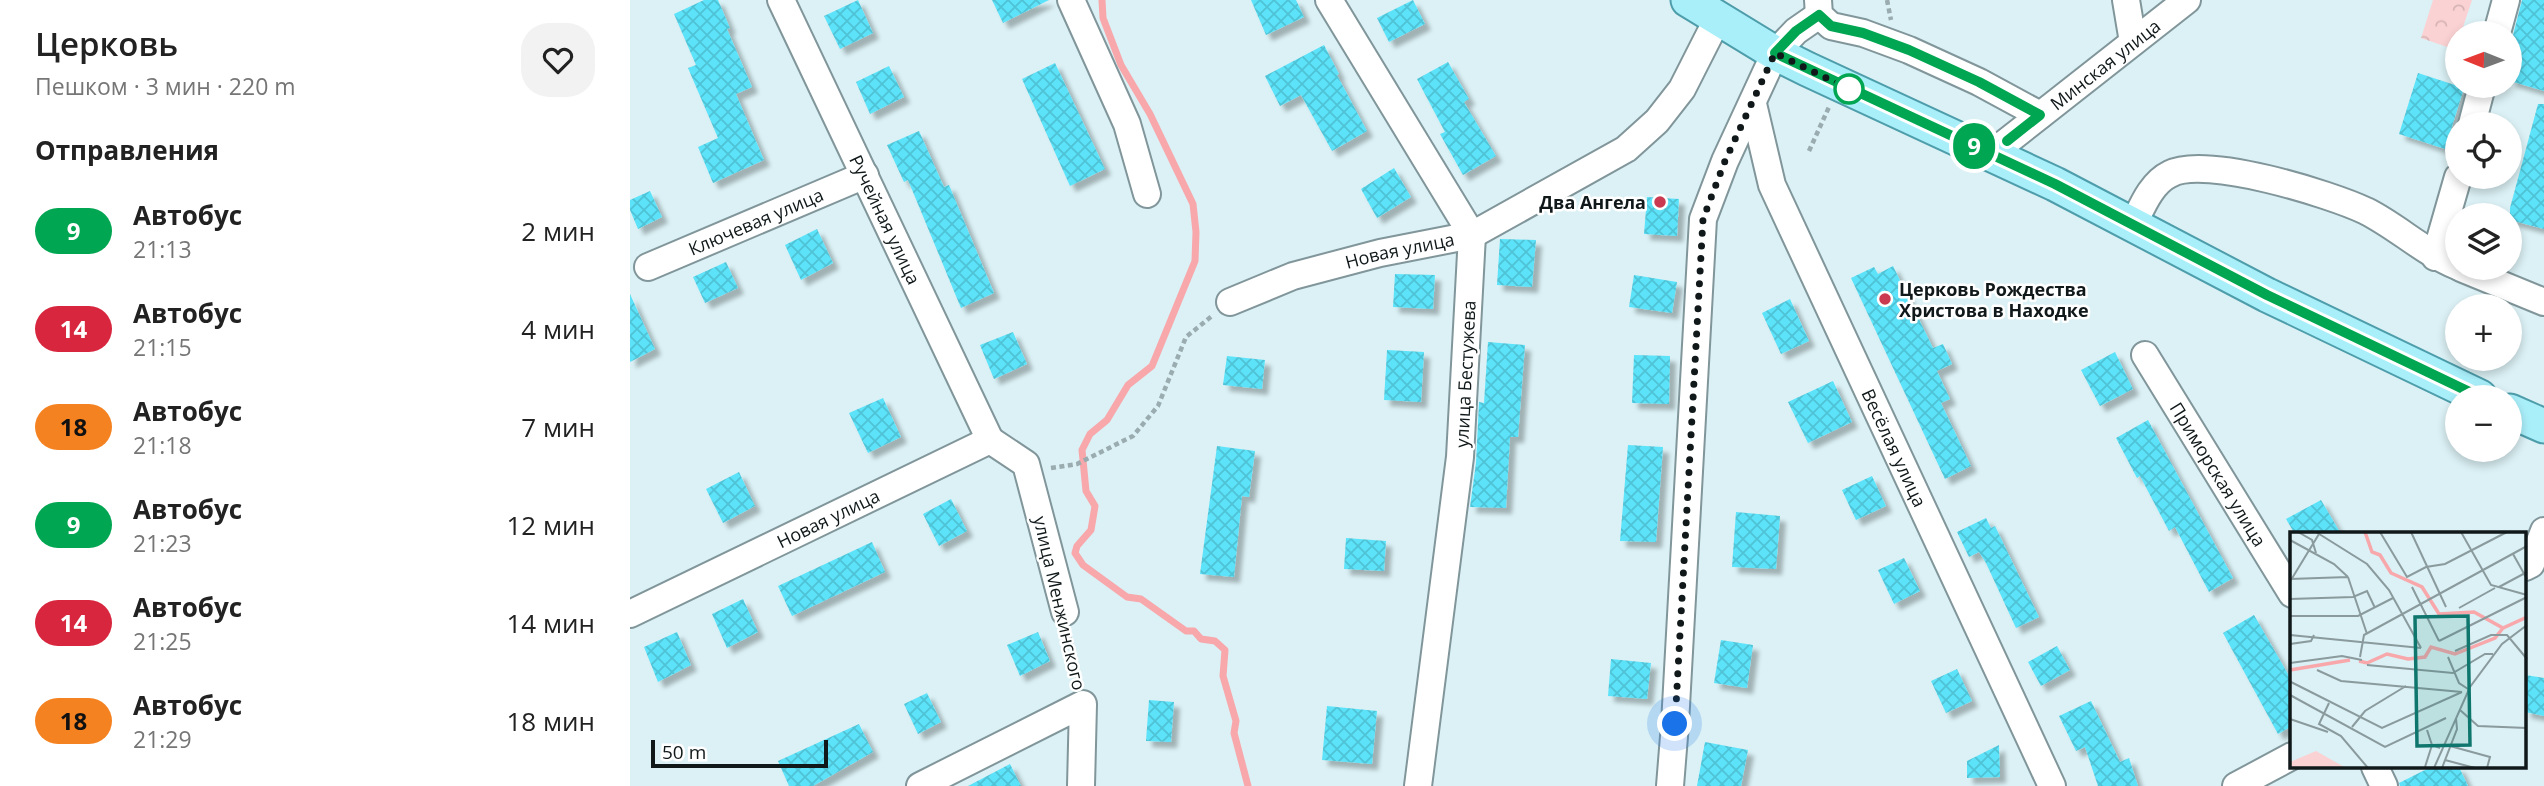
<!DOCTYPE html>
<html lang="ru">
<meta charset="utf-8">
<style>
body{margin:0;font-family:"Open Sans",sans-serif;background:#f2f2f2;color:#222;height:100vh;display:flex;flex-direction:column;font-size:26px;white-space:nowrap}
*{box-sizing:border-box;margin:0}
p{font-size:23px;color:#767676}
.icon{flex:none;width:38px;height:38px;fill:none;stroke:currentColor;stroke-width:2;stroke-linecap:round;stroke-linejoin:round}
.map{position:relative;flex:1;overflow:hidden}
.side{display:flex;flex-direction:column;background:#fff;width:630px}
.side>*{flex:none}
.badge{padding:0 14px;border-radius:23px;font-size:24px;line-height:46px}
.needle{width:46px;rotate:271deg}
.fabs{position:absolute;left:1815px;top:21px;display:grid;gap:14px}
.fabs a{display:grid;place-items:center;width:77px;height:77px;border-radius:50%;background:#fff;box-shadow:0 4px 10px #0003;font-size:35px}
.scale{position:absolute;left:21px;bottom:18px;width:177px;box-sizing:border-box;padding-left:7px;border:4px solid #10181a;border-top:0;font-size:19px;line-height:24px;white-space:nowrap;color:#10181a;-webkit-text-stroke:5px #fff;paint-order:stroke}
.you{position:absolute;width:35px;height:35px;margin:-18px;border:5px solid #fff;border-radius:50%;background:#1a73e8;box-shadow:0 0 0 10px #1a73e833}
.map>.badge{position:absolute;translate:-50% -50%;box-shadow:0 0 0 4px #fff}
h2{padding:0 35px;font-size:26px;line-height:63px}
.round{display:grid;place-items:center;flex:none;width:74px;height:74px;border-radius:28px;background:#f2f2f2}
.headline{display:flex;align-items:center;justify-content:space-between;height:119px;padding:0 35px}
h1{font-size:33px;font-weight:600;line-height:52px}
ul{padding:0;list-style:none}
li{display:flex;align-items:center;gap:21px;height:98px;padding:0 35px}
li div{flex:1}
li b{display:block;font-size:26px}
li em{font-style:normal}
li .badge{min-width:77px;font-weight:700;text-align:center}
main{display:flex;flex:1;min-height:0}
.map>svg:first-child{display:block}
</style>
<main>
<section class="side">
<div class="headline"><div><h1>Церковь</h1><p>Пешком · 3 мин · 220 m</p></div><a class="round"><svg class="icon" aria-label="heart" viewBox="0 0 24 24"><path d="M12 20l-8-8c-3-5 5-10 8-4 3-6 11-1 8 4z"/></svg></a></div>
<h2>Отправления</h2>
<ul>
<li><span class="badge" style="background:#00a651;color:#fff">9</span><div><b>Автобус</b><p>21:13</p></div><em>2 мин</em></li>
<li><span class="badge" style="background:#d7263d;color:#fff">14</span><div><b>Автобус</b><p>21:15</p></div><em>4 мин</em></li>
<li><span class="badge" style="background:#f58220;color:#111">18</span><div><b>Автобус</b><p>21:18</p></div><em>7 мин</em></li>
<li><span class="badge" style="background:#00a651;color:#fff">9</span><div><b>Автобус</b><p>21:23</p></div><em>12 мин</em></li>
<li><span class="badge" style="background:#d7263d;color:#fff">14</span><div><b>Автобус</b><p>21:25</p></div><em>14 мин</em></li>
<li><span class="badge" style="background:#f58220;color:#111">18</span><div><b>Автобус</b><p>21:29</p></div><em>18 мин</em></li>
</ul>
</section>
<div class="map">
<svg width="1914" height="786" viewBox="0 0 1914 786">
<defs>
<pattern id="park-crowns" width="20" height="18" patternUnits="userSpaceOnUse" patternTransform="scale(1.75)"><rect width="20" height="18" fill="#fbd2d3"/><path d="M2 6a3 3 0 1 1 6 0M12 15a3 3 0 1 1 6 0" fill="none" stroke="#d6b4b5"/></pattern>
<pattern id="building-cross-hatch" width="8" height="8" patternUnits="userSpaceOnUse" patternTransform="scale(1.75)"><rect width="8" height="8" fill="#5ce3f9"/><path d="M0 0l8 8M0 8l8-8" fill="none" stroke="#4fc2d5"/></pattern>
<filter id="shadow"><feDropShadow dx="6" dy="6" stdDeviation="2" flood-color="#0004"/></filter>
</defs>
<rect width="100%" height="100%" fill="#dbf1f5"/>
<path fill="url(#park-crowns)" d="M1803,0H1842L1831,33H1827L1826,50L1791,38Z"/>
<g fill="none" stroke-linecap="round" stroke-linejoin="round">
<path stroke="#f8a7ab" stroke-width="7" d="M472,0L473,18L491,65L520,114L563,204L566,232L565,261L522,366L498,385L477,420L460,434L452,450L456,491L465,506L461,530L447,546L445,553L453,565L497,597L511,599L556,631H564L571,639L585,641L595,650L593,676L606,721L604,733L618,786"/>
</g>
<path fill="url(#building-cross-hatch)" filter="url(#shadow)" d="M74,0H88L100,28L97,29L122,87L106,94L134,160L83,183L68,147L88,138L58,68L66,65L44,14Z
M228,0L243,33L210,49L194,16Z
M362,0H419L373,23Z
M621,0H666L674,17L636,35Z
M783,0L795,24L759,42L747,18Z
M1892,0H1914V91L1880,81V47Z
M694,45L709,74L707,75L737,131L702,151L671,95L650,106L635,76Z
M818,62L839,99L834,102L866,156L833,175L810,134L815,132L787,79Z
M425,63L475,169L440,186L392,79Z
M259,66L274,97L240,114L226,82Z
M1788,73L1834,88L1815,149L1769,134Z
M1908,104H1914V229L1880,220V208Z
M289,131L314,187L319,185L364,293L331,308L278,180L274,182L257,145Z
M764,168L781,197L747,218L731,189Z
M20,191L32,217L8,229L0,210V200Z
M1017,197L1049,199L1047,236L1014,234Z
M187,229L203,263L171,280L155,245Z
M870,239L906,240L902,287L867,285Z
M96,262L108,288L75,303L63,277Z
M1263,266L1303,348L1313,344L1322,364L1307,371L1320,399L1311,403L1341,466L1315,479L1221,278L1244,267L1248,274Z
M765,274L805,275L803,309L763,307Z
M1004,275L1047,282L1042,313L999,307Z
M0,294L25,349L0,362Z
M1160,299L1179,341L1151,354L1132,313Z
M383,332L397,364L364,379L350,345Z
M858,342L895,345L888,437H880L876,508L840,507L846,463L849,402L854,403Z
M757,350L794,352L791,402L754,400Z
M1485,352L1503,389L1470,406L1451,370Z
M1004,355L1040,356L1039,404L1002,403Z
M597,356L635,360L632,389L593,385Z
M1203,381L1222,422L1178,443L1158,402Z
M253,398L271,437L238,453L219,413Z
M1518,420L1603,578L1579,592L1545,527L1539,531L1510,476L1507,478L1486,438Z
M998,445L1033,447L1026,542L990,541Z
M587,446L625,451L619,497L612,496L604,577L570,574Z
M109,472L125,506L93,523L76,489Z
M1242,476L1256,506L1226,520L1212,490Z
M321,499L337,531L309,546L293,514Z
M1691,500L1711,534H1665L1656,519Z
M1106,512L1150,516L1146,569L1102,567Z
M1356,518L1361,528L1365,526L1409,617L1386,628L1356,563L1349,552L1339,557L1327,532Z
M716,538L756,541L754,571L714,569Z
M242,542L255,572L162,616L148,586Z
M1274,558L1290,591L1264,604L1248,570Z
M113,599L128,632L97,648L82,614Z
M1624,615L1662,681V726L1648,734L1593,633Z
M47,632L61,665L28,682L14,647Z
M408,632L420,661L390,676L377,645Z
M1091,640L1123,645L1117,688L1084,683Z
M1427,646L1440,670L1411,686L1398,662Z
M981,659L1021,663L1017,699L978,696Z
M1327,669L1342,701L1316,713L1301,681Z
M1895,675L1914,678V716L1895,712Z
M297,693L311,722L288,734L274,704Z
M519,700L544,702L541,742L516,741Z
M1461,701L1490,762L1499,758L1508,786H1468L1455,747L1446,751L1429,716Z
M697,706L747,711L742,764L692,760Z
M229,724L243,752L183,786H159L148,761Z
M1075,742L1118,750L1111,786H1067Z
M1369,745L1370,777L1337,778V761Z
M380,764L391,786H338Z
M1801,767H1829L1838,786H1770L1769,783Z"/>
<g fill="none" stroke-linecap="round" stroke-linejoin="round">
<g stroke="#81969a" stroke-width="30">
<g id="minor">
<path id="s1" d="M151,0L360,440"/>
<path d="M441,0L497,124L517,194"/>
<path d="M699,0L842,235L830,457L788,786"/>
<path d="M1188,0L1189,15L1201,26L1233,33L1279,50L1349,82L1410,115"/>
<path d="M1496,0L1503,42"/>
<path d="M1867,33L1876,0"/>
<path id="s2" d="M1123,104L1142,185L1422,786"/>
<path d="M1842,124L1852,86"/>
<path id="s3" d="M1361,154L1557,0"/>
<path d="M1503,225C1512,207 1521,183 1540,174C1575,155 1700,194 1736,211C1768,227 1793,252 1827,266"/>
<path d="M1805,257L1828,177"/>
<path id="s4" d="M18,267L235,175"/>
<path d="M1831,268L1914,302"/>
<path id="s5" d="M600,302L663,276L750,253L842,235L996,149L1027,121L1052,89L1088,18"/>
<path id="s6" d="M1515,355L1662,594"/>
<path d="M360,440L396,464L435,612"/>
<path d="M1895,567L1901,564L1914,531"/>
<path id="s7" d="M0,614L360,440"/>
<path d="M1745,767L1754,786"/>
<path d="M290,786L453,704L451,786"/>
<path d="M1040,786L1045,724L1073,219L1095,161L1145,53L1166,31L1189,15"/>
<path d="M1606,786L1662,756"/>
</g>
</g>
<g stroke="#4e9daa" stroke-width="37">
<path id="major" d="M1058,0L1145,53L1177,69L1425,184L1637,295L1850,397
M1880,411L1914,426"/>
</g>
<path stroke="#9aacaf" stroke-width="4.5" stroke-dasharray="5 3.5" stroke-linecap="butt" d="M1257,0L1261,20
M1179,151L1199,107
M421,468L447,464L503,436L528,406L556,337L582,316
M439,634L449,683"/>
<use href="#minor" stroke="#fff" stroke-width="26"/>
<use href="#major" stroke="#a9effa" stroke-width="33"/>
</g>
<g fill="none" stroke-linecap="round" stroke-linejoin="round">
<g stroke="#fff" stroke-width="16">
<path id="line" d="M1377,141L1410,115L1349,82L1279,50L1233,33L1201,26L1189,15L1166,31L1145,53L1425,184L1637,295L1850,397"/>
</g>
<use href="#line" stroke="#00a651" stroke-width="10"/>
<path stroke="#10181a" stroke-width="7" stroke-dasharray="0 12.6" d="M1045,724L1073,219L1095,161L1145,53L1221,90L1219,89"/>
</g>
<circle fill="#fff" stroke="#00a651" stroke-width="3.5" cx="1219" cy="89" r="14"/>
<g fill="#ca3a50" stroke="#fff" stroke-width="2.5">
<circle cx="1030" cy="202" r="7"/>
<circle cx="1255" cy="299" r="7"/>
</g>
<g text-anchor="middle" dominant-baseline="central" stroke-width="5" stroke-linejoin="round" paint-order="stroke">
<g font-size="18" fill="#10181a" stroke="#fff">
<text stroke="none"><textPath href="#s3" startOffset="145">Минская улица</textPath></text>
<text stroke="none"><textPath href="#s1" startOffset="243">Ручейная улица</textPath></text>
<text stroke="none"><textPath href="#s4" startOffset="117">Ключевая улица</textPath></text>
<text stroke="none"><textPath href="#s5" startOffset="178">Новая улица</textPath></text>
<text transform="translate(835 374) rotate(-87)">улица Бестужева</text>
<text stroke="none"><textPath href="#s2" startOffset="373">Весёлая улица</textPath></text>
<text stroke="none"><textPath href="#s6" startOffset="140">Приморская улица</textPath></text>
<text stroke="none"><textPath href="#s7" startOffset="220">Новая улица</textPath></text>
<text transform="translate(430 603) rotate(77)">улица Менжинского</text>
</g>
<g font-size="18" font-weight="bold" fill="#10181a" stroke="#fff" text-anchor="end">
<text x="1016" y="202">Два Ангела</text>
<text x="1269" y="289" text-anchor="start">Церковь Рождества<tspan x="1269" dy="21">Христова в Находке</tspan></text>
</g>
</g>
<g transform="translate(1660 532)">
<rect width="236" height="236" fill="#dbf1f5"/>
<path d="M26,219L56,236H0V230Z" fill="#fbd2d3"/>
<path fill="none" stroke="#f8a7ab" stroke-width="3.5" d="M75,0L82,20L90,23L101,41L132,55L149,82L184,80L213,96L237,85M69,129L77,131L97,122L118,127L135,125L141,115L165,122L205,106L213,96M0,138L60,128"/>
<path fill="none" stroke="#8a9a9d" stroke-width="2" d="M8,0L22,8L26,21M26,0L77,32L99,58L131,116M90,0L117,45L136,35L155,32L217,0M121,0L156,75M171,0L201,53L237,63M0,8L44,32L58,45M223,22L237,47M58,45L77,102M0,47L58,45M1,48L29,2M122,55L149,109M209,55L237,40M0,67L63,65L77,59L85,76M169,76L205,56M0,84H68L103,66M0,103L131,116M149,109L237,65M0,112L21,109L24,103M165,119L201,103H217L237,127M70,125L74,103L237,14M158,125L169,151L178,157M0,131L52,124L72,128M77,133L163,141L195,122H203M27,138L51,149L172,160M1,150L92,196L172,160M0,163L95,215L156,186M39,171L29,192L51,204L78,236M170,178L188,194L237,196M0,187L38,200M62,195L75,179L116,154M137,198L142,213L150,216M160,214L200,225L197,236M155,228L185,236M135,235L142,213M144,236L180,155L212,112L237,93M152,236L167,197L166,186"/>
<path fill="#0f766e" fill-opacity="0.15" stroke="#0f766e" stroke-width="3.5" d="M178,84L180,213L127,214L125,85Z"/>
<rect width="236" height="236" fill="none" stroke="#10181a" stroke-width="3.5"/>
</g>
</svg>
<div class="fabs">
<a><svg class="needle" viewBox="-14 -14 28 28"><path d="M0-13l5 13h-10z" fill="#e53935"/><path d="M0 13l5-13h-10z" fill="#767676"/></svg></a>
<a><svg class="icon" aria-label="locate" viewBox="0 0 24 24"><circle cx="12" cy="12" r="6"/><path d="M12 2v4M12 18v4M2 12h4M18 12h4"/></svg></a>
<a><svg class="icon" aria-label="layers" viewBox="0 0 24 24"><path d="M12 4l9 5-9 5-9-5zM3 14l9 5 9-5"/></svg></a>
<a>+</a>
<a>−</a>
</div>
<div class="scale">50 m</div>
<div class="you" style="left:1045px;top:724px"></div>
<b class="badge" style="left:1344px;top:146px;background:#00a651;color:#fff">9</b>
</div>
</main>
